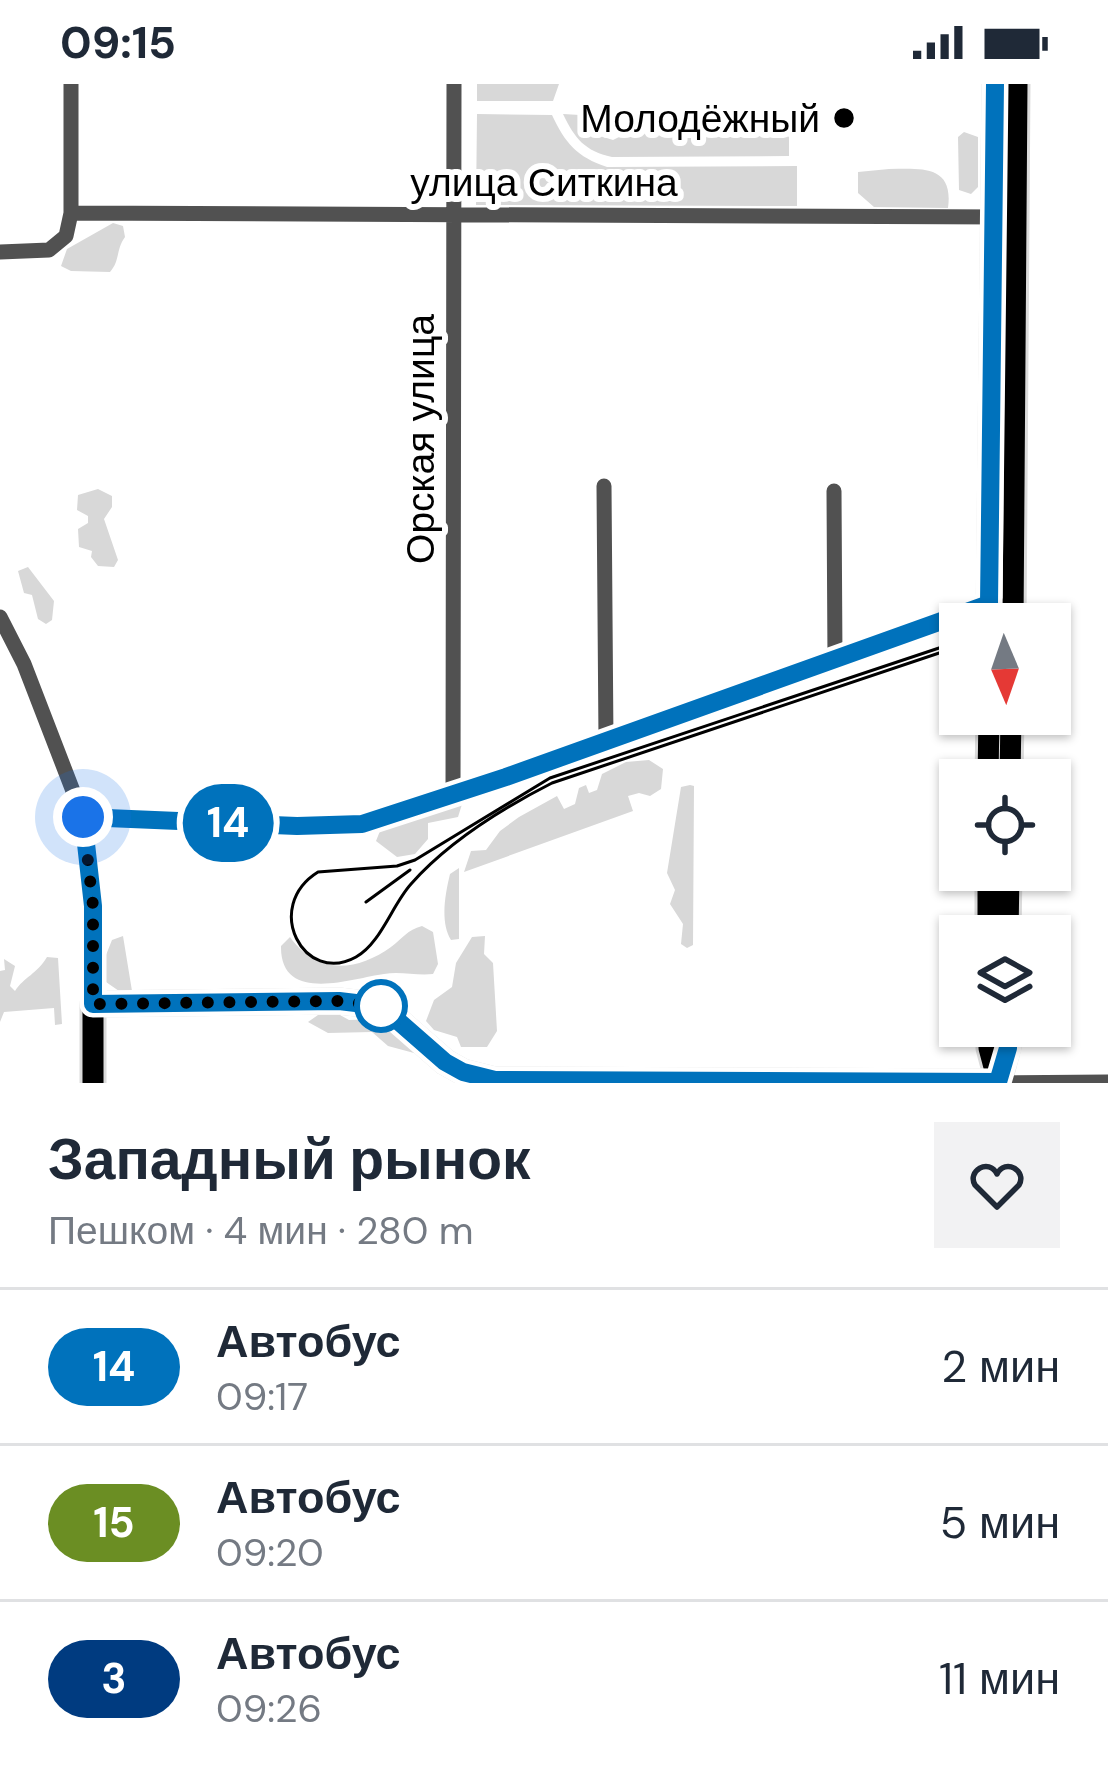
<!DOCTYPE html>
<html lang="ru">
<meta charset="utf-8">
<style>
body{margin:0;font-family:"DM Sans",sans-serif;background:#f2f2f3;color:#1f2937;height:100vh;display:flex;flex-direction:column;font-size:45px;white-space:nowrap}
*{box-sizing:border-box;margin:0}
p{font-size:39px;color:#747a83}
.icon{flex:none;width:66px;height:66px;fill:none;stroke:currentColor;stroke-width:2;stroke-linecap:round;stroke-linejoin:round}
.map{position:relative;height:999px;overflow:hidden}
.sheet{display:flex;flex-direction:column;background:#fff;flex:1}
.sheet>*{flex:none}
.badge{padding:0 24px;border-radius:39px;font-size:42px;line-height:78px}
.needle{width:78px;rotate:178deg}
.buttons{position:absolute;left:939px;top:519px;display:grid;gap:24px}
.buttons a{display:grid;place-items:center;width:132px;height:132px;border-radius:0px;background:#fff;box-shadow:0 3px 9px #0004;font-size:60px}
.you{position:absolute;width:60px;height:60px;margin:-30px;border:9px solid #fff;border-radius:50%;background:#1a73e8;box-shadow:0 0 0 18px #1a73e833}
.map>.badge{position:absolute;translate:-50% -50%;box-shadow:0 0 0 6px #fff}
.round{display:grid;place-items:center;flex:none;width:126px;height:126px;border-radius:0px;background:#f2f2f3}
.overview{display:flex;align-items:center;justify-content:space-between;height:204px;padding:0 48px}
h1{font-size:57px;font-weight:700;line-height:90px}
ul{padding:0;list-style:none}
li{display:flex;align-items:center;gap:36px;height:156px;padding:0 48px;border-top:3px solid #e0e1e3}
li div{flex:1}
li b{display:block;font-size:45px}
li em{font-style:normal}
li .badge{min-width:132px;font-weight:700;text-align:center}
.status{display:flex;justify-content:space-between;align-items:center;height:84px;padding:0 60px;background:#fff;direction:ltr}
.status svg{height:33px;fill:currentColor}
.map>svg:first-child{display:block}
</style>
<div class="status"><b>09:15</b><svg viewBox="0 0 49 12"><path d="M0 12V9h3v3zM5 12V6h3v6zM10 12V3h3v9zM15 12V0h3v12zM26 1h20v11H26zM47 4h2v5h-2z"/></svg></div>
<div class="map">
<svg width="1108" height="999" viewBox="0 0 1108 999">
<rect width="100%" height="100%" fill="#fff"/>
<path fill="#d8d8d8" d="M477,0H559L553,17H477Z
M477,30L552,31C565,59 577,73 607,83L797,82V122L476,121Z
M563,30L580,31L588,48L613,56L637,44L789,43V72L612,73C585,67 575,55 563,30Z
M964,48L978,53V103L971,110L959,106L958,53Z
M889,85C920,85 954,80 948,124L874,123L858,109V88Z
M113,139L123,142L125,153C116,165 120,177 110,188L71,187L61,182L67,165Z
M98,405L112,412V423L104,435L118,476L114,483L98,482L91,473L92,467L79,463L78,445L88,439V432L77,426L78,411Z
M28,483L54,517L52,536L46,540L38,535L32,511L24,509L18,487Z
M649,676L663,685L661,705L650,712L639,709L628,712L633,727L464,788L471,767L486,766L500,747L519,733L557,712L564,725L575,720L579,704L586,701L589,709L597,706L602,690L626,678Z
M690,701L694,702L693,861L687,864L681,860L683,840L670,820L675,806L667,789L681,703Z
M458,713L463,717L458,733L428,739V755L415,770L397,773L376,757L382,742Z
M459,784V855L451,856C440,838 445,811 450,790Z
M422,842L433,848L438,880L433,890C417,892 400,887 384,890C353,894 280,921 281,862L290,853C317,891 356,888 391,863C403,854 407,846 422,842Z
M123,852L132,907H119L106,898L104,876L112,856Z
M485,852L484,870L493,879L497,947L487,963H461L457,953L434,946L426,937L434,916L452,903L456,879L472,853Z
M47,873L58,874L62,940L55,941L54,924L4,928L0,938V887L5,886L4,875L15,882L10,902L15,907C24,893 37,890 47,873Z
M318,931H340L349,936L379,935L415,964L414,969L388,962L372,948L328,949L308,938Z"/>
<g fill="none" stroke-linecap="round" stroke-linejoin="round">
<g stroke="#dbdbdb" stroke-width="27">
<path id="major" d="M989,540L995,0
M1013,540L1017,0
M988,696L989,630
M1010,696L1011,630
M988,786V852
M1008,852L1009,786
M989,942V964L998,998
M999,997L1008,963V942
M93,999V920L339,917L381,922L445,978L463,988L495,996L998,998"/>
</g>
<path stroke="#515151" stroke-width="15" d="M71,129L1004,133
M0,168L49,166L66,152L71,129V0
M604,402L606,657
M834,407L835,576
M0,533L24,580L83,733L93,822V920
M453,709L454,0
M83,733L297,742L362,740L506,693L996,518
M998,999L1108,998"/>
<use href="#major" stroke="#000" stroke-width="21"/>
<path stroke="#000" stroke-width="3" d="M989,540L998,518L1004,0
M960,557L550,694L415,776L397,782L318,788C262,823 304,902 356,873C381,859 392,821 411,800C449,757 501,725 552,699L960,562
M366,818L410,786"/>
</g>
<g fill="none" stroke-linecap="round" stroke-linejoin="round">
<g stroke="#fff" stroke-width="27">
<path id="line" d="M995,0L989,520L506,693L362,740L297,742L83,733L93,822V920L339,917L381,922L445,978L463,988L495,996L998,998L1008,964V942"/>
</g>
<use href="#line" stroke="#0072bc" stroke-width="18"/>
<path stroke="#000" stroke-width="12" stroke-dasharray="0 21.6" d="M83,733L93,822V920L339,917L381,922"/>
</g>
<circle fill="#000" stroke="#fff" stroke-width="4.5" cx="844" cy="34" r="12"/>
<circle fill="#fff" stroke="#0072bc" stroke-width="6" cx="381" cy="922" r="24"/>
<g text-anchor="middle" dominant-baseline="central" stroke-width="12" stroke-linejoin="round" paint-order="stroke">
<g font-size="39" fill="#000" stroke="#fff" text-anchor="end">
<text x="820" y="34">Молодёжный</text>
</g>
<g font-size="39" fill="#000" stroke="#fff">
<text x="544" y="98">улица Ситкина</text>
<text transform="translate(420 355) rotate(-90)">Орская улица</text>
</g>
</g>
</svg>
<div class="buttons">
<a><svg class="needle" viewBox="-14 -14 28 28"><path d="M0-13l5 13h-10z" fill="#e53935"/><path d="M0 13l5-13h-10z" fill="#747a83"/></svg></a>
<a><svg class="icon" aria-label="locate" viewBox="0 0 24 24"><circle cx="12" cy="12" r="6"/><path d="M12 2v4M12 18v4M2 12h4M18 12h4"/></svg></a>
<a><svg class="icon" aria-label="layers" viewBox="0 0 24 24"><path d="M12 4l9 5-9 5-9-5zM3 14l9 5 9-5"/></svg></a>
</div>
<div class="you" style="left:83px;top:733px"></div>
<b class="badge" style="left:228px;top:739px;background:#0072bc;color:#fff">14</b>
</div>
<section class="sheet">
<div class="overview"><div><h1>Западный рынок</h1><p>Пешком · 4 мин · 280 m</p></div><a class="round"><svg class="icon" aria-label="heart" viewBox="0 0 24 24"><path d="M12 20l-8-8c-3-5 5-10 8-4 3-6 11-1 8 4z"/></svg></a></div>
<ul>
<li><span class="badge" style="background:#0072bc;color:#fff">14</span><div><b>Автобус</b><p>09:17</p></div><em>2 мин</em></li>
<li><span class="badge" style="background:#6b8e23;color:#fff">15</span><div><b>Автобус</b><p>09:20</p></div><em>5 мин</em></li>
<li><span class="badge" style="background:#003b80;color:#fff">3</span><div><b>Автобус</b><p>09:26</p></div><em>11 мин</em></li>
</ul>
</section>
